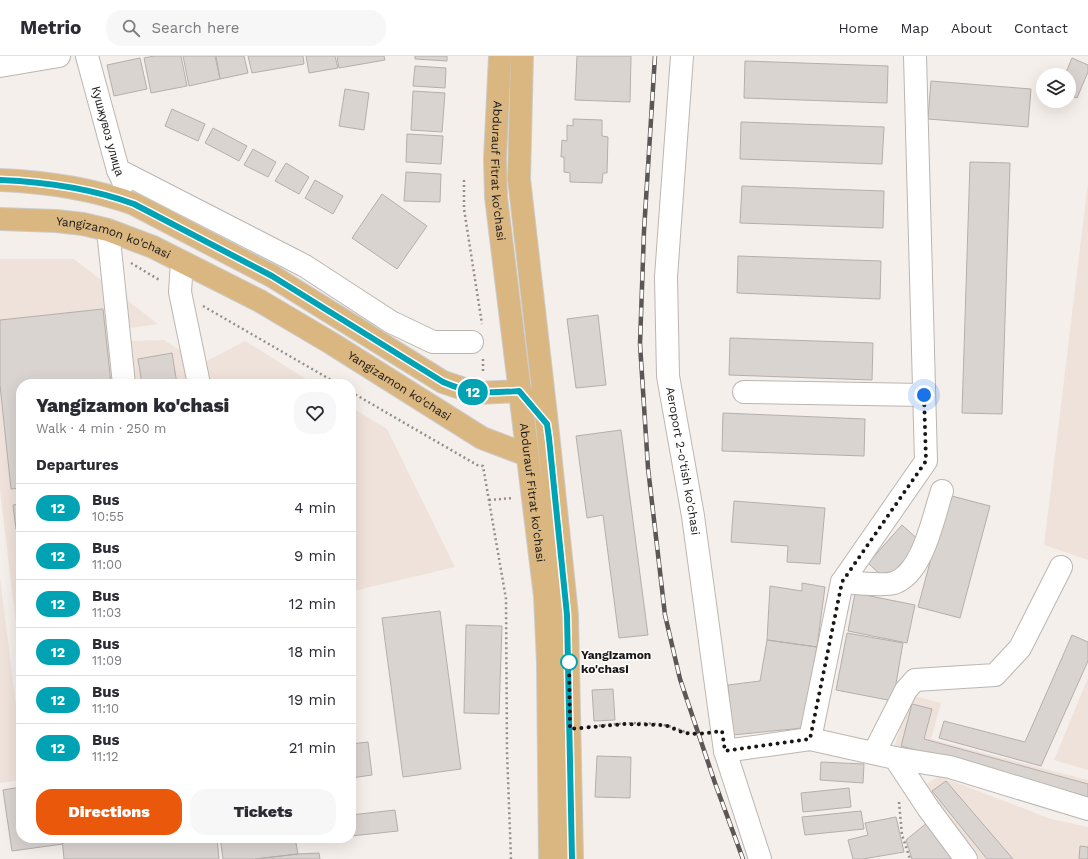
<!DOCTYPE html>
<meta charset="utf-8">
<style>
body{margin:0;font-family:"Work Sans",sans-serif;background:#f7f7f7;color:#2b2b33;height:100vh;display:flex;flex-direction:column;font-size:15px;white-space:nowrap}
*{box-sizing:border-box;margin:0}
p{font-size:13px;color:#7c7c81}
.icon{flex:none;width:22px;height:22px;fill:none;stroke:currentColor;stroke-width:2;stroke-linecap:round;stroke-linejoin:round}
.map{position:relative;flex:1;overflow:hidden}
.sheet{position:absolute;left:16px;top:323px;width:340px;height:464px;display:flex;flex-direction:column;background:#fff;border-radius:16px;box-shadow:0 4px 16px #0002}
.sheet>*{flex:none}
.badge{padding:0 8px;border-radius:13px;font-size:14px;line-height:26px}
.buttons{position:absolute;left:1036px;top:12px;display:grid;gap:8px}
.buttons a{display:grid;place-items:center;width:40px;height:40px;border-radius:50%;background:#fff;box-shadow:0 4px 16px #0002;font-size:20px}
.you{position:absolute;width:20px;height:20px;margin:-10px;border:3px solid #fff;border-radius:50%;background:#1a73e8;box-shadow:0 0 0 6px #1a73e833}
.map>.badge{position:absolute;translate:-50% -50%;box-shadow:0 0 0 2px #fff}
h2{padding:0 20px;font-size:15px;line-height:36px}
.round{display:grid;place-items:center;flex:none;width:42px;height:42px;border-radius:16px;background:#f7f7f7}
.headline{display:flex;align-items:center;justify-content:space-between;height:68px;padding:0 20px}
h1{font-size:19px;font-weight:800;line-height:30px}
.button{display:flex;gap:8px;margin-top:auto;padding:8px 20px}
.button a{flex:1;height:46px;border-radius:16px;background:#ea580c;color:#fff;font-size:16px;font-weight:800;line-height:46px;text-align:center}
.button a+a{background:#f7f7f7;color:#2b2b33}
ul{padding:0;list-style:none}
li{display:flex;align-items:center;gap:12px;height:48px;padding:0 20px;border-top:1px solid #e1e1e2}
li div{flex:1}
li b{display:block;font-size:15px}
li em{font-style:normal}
li .badge{min-width:44px;font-weight:700;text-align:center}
header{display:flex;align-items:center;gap:24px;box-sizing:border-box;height:56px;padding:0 20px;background:#fff;border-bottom:1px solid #e1e1e2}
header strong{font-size:19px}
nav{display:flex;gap:22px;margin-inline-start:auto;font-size:14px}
.search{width:280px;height:36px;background:#f7f7f7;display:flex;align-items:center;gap:10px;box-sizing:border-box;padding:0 14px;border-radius:16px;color:#7c7c81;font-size:15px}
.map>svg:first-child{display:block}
</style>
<header>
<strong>Metrio</strong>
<div class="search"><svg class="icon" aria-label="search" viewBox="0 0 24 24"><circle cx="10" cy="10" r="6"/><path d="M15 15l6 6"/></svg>Search here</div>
<nav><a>Home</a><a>Map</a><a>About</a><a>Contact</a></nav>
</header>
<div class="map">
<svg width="1088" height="803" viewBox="0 0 1088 803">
<rect width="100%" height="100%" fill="#f5efeb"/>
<path fill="#efe2da" d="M1088,126V504L1044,489Z
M0,203H74L158,268L122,273L129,328H21V609L0,435Z
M164,284L201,308L245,285L314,328H135L129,285Z
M351,351L387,373L455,511L353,535L354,684H351Z
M0,522L21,689V724L0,727Z
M1088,622V714L1054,704Z
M910,639L941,647L931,683L1088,724V746L894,692Z
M939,720L1051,763L1088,771V803H973L922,731Z"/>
<path fill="#dad4d1" stroke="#b4afac" d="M154,0H181L187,30L151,37L144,2Z
M183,0H215L220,23L189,30Z
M216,0H244L248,17L220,23Z
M248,0H303L304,8L252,17Z
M306,0H335L338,12L309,17Z
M337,0H384L385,4L339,12Z
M415,0H447V5L415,3Z
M577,0H631L630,46L575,44Z
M140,2L147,33L114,40L107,9Z
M1072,2L1088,9V16L1077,42L1069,39V19H1065Z
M745,5L888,10L887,47L744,42Z
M415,10L446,12L445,32L413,30Z
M931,25L1031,33L1028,71L928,63Z
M345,33L369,37L364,74L339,70Z
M413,35L445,37L442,76L411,74Z
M172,53L205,68L198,85L165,70Z
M573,63L602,64V80L608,81L607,117H603L602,127L570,126V117L564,116V101H561L562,84L567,85V69L573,70Z
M741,66L884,71L882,108L740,103Z
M213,72L247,90L239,105L205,87Z
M407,78L443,80L441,108L406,106Z
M253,93L276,106L268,121L244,109Z
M970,106L1010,107L1002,358L962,357Z
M286,107L309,121L299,138L275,125Z
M406,116L441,118L440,146L404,145Z
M315,124L343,140L333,158L305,142Z
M742,130L884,135L883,172L740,167Z
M382,138L427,170L397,213L352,182Z
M738,200L881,205L880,243L737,237Z
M103,253L111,328H21V432L11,433L0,329V264Z
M598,259L606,329L576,332L567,263Z
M730,282L873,287L872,324L729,319Z
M172,297L177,328H142L138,303Z
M723,357L865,363L864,400L722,395Z
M621,374L648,579L619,582L603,459L587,462L576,380Z
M948,439L990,450L960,562L918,551Z
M734,445L825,452L820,508L787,506L788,490L731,486Z
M21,448V473H16L13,449Z
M902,469L921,486L886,524L868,507Z
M802,527L825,531L817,591L767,584L770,530L802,535Z
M855,537L915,549L907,587L848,575Z
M440,555L461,713L403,721L382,562Z
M466,569L502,570L499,658L464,657Z
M847,577L903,587L893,645L836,634Z
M1072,579L1088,586V605L1041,710L939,682L944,665L1025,686Z
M767,584L817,591L802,672L733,679L728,629L760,625Z
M613,633L615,664L594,665L592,634Z
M912,648L932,653L924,683L1088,728V741L901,690Z
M368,686L372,719L351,722V688Z
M597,700L631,701L630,742L595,741Z
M821,706L864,708L863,727L820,724Z
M946,725L1013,803H987L932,735Z
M21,731V782H62L63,788L12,795L3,734Z
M849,732L851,751L803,756L801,737Z
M395,754L398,775L351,780V759Z
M861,755L864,773L805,779L802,761Z
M896,761L904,796L863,803H853L848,784L868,779L865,767Z
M928,766L956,803H912L906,784Z
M62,782H217L219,803H64Z
M220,782H295L298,798L255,803H223Z
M310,782H337L311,785Z
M1080,790L1088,791V803H1079Z
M319,797L320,803H255L298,798Z"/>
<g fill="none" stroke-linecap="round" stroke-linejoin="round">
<g stroke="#bbb6b2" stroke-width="24">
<g id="minor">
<path id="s1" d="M87,0L118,114L124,127"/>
<path id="s2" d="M682,0L666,221L668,320L693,460L725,695L760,803"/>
<path d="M0,10L59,0"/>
<path d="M118,114L305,210L391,266L433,286H472"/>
<path d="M108,174L124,328"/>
<path d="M182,206L180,236L199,328"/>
<path d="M744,336L924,339"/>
<path d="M842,526C854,527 884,530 894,527C923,517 933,462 942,435"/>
<path d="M810,683L842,526L926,405L915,0"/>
<path d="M725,695L810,683L895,702L928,752L966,803"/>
<path d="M874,697L906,634L915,624L995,619L1020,592L1061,511"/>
<path d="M895,702L950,711L1088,753"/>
</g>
</g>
<g stroke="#ccc" stroke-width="24">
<g id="major">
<path id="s3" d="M500,0L495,103L496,141L545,540L548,607L550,803"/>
<path d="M522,0L519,123L547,368L567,559L572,803"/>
<path d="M0,124C47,126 90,132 134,148L272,220L443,326L476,337L519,335L529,346"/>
<path id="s4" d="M0,163L56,165L83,168L108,174L153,191L260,245L331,287L482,382L527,399"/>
</g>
</g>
<path stroke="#938f8c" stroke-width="2.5" stroke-dasharray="2 3" stroke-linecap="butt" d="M464,124V153L482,268
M131,207L161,225
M203,250L338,328
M483,315V303
M351,336L477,409L483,410L506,543L507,696L511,803
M489,444L513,442
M589,671C613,668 640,665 664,669C679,671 685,680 704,677
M899,746L902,779L910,803"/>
<use href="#minor" stroke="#fff" stroke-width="22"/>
<use href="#major" stroke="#dab680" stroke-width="22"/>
<g stroke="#5b5756" stroke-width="4.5">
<path id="rail" d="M655,0L644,175L640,288L648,412L665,559L680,623L715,727L743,803"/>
</g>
<use href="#rail" stroke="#fefdfc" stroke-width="3" stroke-dasharray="9" stroke-linecap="butt"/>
</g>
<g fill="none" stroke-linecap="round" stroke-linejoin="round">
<g stroke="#fff" stroke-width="9">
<path id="line" d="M0,124C47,126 90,132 134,148L272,220L443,326C473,339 488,337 519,335L547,368L549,382L567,559L572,803"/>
</g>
<use href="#line" stroke="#00a3b4" stroke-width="6"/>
<path stroke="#191716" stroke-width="4" stroke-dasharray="0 7.2" d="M569,606V602L570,673L625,668L665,669L684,677L699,678L722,675L725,695L810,683L842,526L926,405L924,339"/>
</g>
<circle fill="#fff" stroke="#00a3b4" stroke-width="2" cx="569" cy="606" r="8"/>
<g text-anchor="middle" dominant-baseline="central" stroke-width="3" stroke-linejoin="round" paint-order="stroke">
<g font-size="12" fill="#191716" stroke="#fefdfc">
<text stroke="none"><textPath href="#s1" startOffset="78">Кушжувоз улица</textPath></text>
<text stroke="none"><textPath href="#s3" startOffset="115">Abdurauf Fitrat ko'chasi</textPath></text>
<text stroke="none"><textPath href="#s4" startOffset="116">Yangizamon ko'chasi</textPath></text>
<text stroke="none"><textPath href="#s4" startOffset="440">Yangizamon ko'chasi</textPath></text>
<text stroke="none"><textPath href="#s2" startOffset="407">Aeroport 2-o'tish ko'chasi</textPath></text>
<text stroke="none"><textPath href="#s3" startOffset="439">Abdurauf Fitrat ko'chasi</textPath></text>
</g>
<g font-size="12" font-weight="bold" fill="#191716" stroke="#fefdfc" text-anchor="start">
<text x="581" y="599">Yangizamon<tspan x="581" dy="14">ko'chasi</tspan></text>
</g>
</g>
</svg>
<div class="buttons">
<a><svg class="icon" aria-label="layers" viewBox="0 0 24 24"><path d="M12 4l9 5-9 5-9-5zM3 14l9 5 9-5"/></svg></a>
</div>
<div class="you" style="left:924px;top:339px"></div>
<b class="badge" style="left:473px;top:336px;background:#00a3b4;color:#fff">12</b>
<section class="sheet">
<div class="headline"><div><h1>Yangizamon ko'chasi</h1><p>Walk · 4 min · 250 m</p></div><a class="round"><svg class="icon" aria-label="heart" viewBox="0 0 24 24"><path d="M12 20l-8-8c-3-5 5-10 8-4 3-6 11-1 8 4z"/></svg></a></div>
<h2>Departures</h2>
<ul>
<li><span class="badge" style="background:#00a3b4;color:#fff">12</span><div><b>Bus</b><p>10:55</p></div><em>4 min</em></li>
<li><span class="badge" style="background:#00a3b4;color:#fff">12</span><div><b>Bus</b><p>11:00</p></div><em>9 min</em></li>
<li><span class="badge" style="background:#00a3b4;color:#fff">12</span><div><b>Bus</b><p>11:03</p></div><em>12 min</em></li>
<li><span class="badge" style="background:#00a3b4;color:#fff">12</span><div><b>Bus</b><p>11:09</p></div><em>18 min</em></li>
<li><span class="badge" style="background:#00a3b4;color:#fff">12</span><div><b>Bus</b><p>11:10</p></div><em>19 min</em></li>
<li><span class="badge" style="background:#00a3b4;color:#fff">12</span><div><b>Bus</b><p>11:12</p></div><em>21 min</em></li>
</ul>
<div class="button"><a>Directions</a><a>Tickets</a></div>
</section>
</div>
